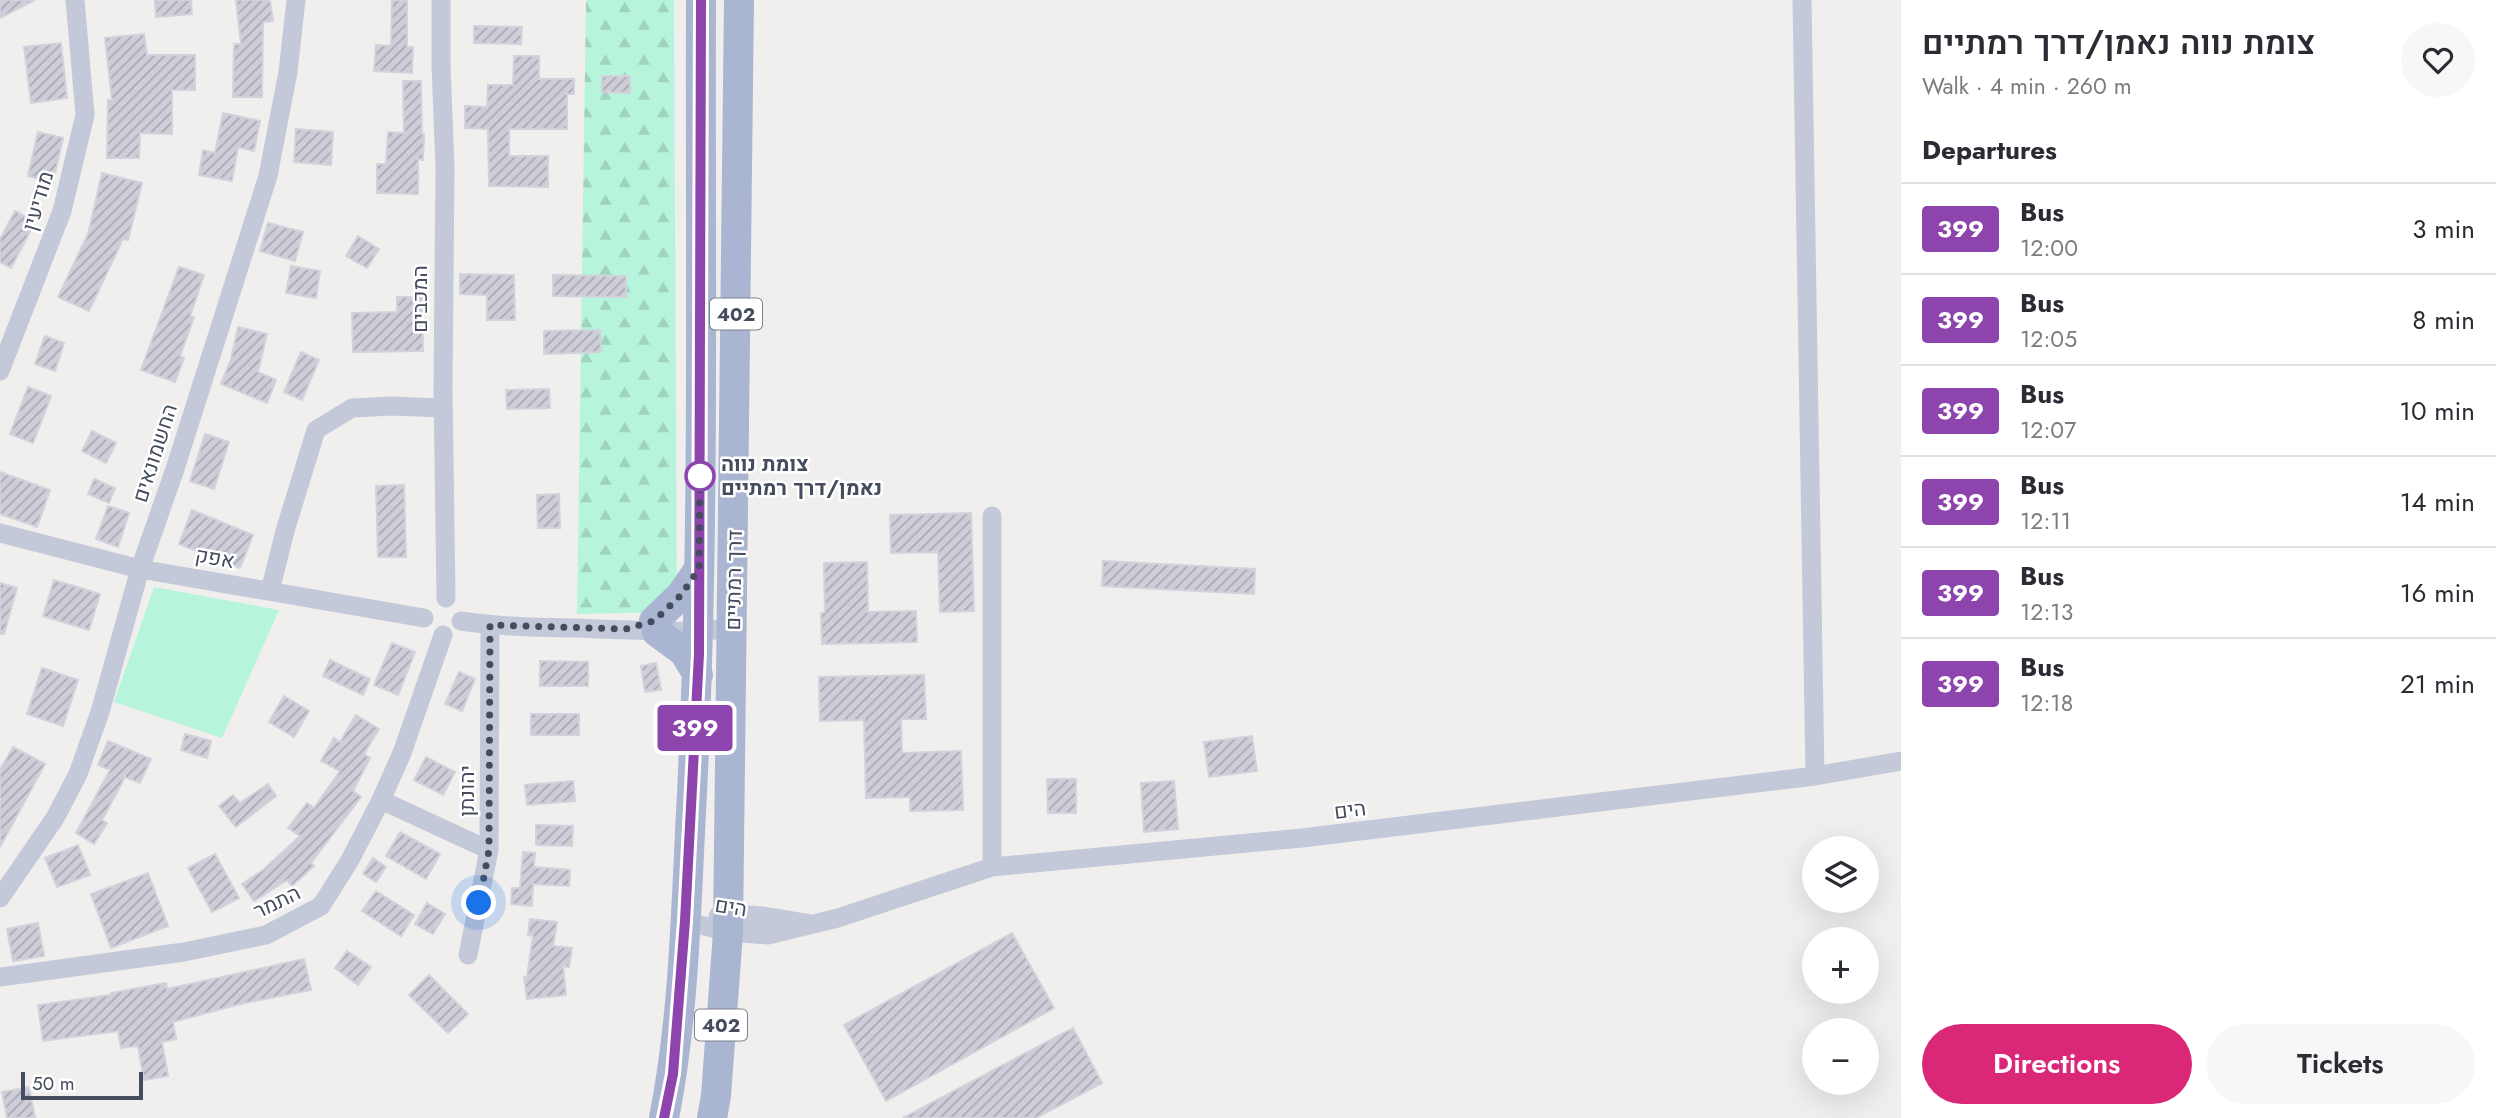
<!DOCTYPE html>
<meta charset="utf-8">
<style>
body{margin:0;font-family:Jost,Heebo,sans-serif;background:#f7f7f7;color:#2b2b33;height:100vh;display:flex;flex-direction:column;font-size:26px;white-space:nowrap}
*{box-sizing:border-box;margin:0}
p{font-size:23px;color:#7c7c81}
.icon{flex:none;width:38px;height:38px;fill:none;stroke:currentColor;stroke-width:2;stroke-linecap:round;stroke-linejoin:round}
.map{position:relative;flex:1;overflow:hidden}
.details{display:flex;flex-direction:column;background:#fff;width:595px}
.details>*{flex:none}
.badge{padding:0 14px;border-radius:5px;font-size:24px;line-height:46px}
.fabs{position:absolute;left:1802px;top:836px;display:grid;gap:14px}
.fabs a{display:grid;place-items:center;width:77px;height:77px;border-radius:50%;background:#fff;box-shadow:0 7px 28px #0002;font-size:35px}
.scale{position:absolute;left:21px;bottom:18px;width:122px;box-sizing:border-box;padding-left:7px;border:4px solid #444c5e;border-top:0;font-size:19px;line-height:24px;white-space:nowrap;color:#444c5e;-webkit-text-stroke:5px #fff;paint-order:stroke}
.you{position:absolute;width:35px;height:35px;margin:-18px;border:5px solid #fff;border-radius:50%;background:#1a73e8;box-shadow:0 0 0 10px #1a73e833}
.map>.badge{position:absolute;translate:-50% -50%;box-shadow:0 0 0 4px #fff}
h2{padding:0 21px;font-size:26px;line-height:63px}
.round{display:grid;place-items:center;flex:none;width:74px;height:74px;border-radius:37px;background:#f7f7f7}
.summary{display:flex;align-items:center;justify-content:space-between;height:119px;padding:0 21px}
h1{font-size:33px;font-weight:600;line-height:52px}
.cta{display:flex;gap:14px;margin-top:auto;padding:14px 21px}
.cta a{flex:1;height:80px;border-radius:42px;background:#db2777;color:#fff;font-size:28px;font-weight:600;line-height:80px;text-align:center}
.cta a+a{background:#f7f7f7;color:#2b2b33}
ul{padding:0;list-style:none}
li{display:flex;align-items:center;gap:21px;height:91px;padding:0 21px;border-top:2px solid #e1e1e2}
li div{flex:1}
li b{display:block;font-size:26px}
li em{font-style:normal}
li .badge{min-width:77px;font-weight:700;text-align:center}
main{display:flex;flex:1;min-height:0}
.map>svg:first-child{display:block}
</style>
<main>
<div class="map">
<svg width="1901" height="1118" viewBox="0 0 1901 1118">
<defs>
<pattern id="forest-firs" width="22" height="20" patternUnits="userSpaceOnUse" patternTransform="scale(1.75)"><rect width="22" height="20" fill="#b7f4dc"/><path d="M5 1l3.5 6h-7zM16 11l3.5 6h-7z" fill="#9fd3bf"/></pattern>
<pattern id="building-hatch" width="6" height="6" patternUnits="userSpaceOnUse" patternTransform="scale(1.75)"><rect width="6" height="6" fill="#cdced7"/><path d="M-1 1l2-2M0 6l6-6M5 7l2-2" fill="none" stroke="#a8a9b2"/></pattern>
</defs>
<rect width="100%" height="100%" fill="#f1efee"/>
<path fill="url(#forest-firs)" d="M586,0H674L677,612L577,614Z"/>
<path fill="#b7f4dc" d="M154,587L279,610L222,738L114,702Z"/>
<path fill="url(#building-hatch)" stroke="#d1d2db" stroke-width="2" d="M0,0H35L0,18Z
M155,0H191L192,14L156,17Z
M236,0H270L273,21L263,22L262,97H233L234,44H241Z
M392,0H407V47H413L412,73L374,71L376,45L391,46Z
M474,26L522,27L521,44L474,43Z
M144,34L147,55H195V90H172V134L140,133L139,158H107L108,100H112L105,38Z
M61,43L67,98L31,103L24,47Z
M514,56H539V79H574V94H567V129H509V156H548V187L489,186L488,129L465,128V106L487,107L488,85H513Z
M602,76H630V93L602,92Z
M403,81H421L422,134H424L423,160L418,159V194L377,193V164H386L388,132L404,133Z
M223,113L260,121L254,151L238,147L232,181L199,175L203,150L215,153Z
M296,129L333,132L331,165L294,162Z
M38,132L63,138L53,182L28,176Z
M102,173L142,183L128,240L123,239L89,311L58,297L88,234Z
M15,211L35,222L11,268L0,262V239Z
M268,223L303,232L295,261L260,251Z
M358,236L379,249L367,268L346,256Z
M291,266L320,271L316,298L286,293Z
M179,267L204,275L190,316L194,317L180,356L184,358L175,382L141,370Z
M460,274L514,275L515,320H487V295L460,294Z
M553,275L626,276V297L553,296Z
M397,297H422L423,351L353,352L352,313L397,312Z
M238,327L267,334L258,372L276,380L267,403L221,384L231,359Z
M600,330L601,352L544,354V331Z
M45,336L64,343L55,371L35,364Z
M301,352L319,360L302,400L284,392Z
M28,387L51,396L33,443L10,434Z
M549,389L550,408L507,409L506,390Z
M92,431L116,443L106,463L82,451Z
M205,434L229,442L214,489L190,481Z
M0,472L50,490L37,527L0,514Z
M94,479L115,488L109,503L88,494Z
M404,485L406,557H378L376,486Z
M559,494L560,528H538L537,495Z
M108,506L129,513L118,547L96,539Z
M192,510L253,535L240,568L179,544Z
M971,513L974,611L940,612L938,552L891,553L890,515Z
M1103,561L1255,569L1254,594L1102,586Z
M867,562L868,612L916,611L917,642L822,644L821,613L825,612L824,563Z
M54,580L100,594L89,630L43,616Z
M0,583L17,588L4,634H0Z
M392,643L415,652L398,695L374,685Z
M330,660L370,679L363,695L323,676Z
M540,661L588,662V686H540Z
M656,663L661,690L645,692L641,666Z
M42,668L78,680L63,726L27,714Z
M459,672L475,679L462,711L445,704Z
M924,675L926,719H901L902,753L961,751L963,810L910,811V797L866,798L864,720L820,721L819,677Z
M284,696L309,711L294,737L269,722Z
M531,714H579V735H531Z
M356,715L379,729L364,754L370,758L353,791L361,797L311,863L314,866L292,886L287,880L254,901L242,884L263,870L300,836L288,828L307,803L314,808L340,771L321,761L334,738L340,742Z
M185,734L211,741L207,758L181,750Z
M1252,736L1257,771L1209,777L1204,742Z
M108,741L151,759L140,783L125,777L102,820L107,823L94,844L76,833L110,770L98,765Z
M13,747L45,764L0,847V770Z
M426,757L455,772L443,795L414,780Z
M1047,779H1076V813H1048Z
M573,781L575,801L527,805L525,785Z
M1174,781L1178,829L1144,832L1141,783Z
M268,784L276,796L236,827L219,806L233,795L240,803Z
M536,825L573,826L572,846L536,845Z
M400,832L440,854L426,879L386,856Z
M78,845L90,875L57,887L45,858Z
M523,852L535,853L534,867L570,870L569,886L533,884L532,906L511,904L512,888H520Z
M215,854L239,898L212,912L188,868Z
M373,858L386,867L376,882L363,874Z
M148,873L168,926L111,948L91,894Z
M376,891L414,915L401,936L362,911Z
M427,903L445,914L433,934L415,924Z
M530,919L557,922L553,946L572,948L569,967L563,966L566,995L527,999L524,977H527L533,936L528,935Z
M38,923L44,956L13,961L7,929Z
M1012,933L1054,1008L886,1101L844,1025Z
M347,951L371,967L358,985L335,968Z
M304,959L311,990L240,1004L173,1022L176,1039L162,1042L168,1076L144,1080L138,1046L121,1048L118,1031L43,1041L38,1005L111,995V993L166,983L167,989Z
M429,975L468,1014L448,1033L409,995Z
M1073,1028L1102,1083L1036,1118H903Z
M29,1087L35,1118H7L2,1092Z"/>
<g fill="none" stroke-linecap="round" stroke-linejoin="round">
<path stroke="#c3c9d8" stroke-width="19" d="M441,0V65L445,167L443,390L446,598
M1802,0L1815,776
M0,371L62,211L85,115L75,0
M0,533L140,569L424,618
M270,591L285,531L316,430L352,408L392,406L443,408
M461,621C507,628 554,627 600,629C645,630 688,634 734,628
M381,800L489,850
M992,867V516
M0,898L55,818L78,774L100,712L140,569L175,469L268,176L288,72L296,0
M718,916C746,911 778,919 806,923
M685,921L728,932L768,935L838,918L992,867L1302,838L1815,776L1901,761
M468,955L489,850L490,626
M0,977L184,952L266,935L321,906L350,860L381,800L402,753L443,635"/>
<path stroke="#aab5d1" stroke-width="30" d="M654,621L681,595L699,569
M657,632L684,652L698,675
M664,1118C685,1012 686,901 692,793C705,529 700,264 701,0
M712,1118L716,1096L728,932L739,0"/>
</g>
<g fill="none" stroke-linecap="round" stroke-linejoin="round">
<g stroke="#fff" stroke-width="16">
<path id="line" d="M664,1118L673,1074L685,921L699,654L701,0"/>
</g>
<use href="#line" stroke="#8e44ad" stroke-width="10"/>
<path stroke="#444c5e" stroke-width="7" stroke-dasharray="0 12.6" d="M479,903L489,850L490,625L626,629L654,621L681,595L699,569L700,465V476"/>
</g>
<circle fill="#fff" stroke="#8e44ad" stroke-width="3.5" cx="700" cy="476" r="14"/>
<g text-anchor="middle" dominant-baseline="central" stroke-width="5" stroke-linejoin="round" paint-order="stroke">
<g fill="#fff" stroke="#7c828e" stroke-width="2">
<rect x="710" y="298.5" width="52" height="31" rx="5"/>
<rect x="695" y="1009.5" width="52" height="31" rx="5"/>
</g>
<g font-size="19" font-weight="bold" fill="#444c5e">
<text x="736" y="314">402</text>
<text x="721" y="1025">402</text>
</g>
<g font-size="21" fill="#444c5e" stroke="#fff">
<text transform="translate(38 201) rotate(-73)">מודיעין</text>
<text transform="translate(420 299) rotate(-90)">המכבים</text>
<text transform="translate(155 453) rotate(-72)">החשמונאים</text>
<text transform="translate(215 558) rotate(10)">אפק</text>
<text transform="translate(734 580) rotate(-89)">דרך רמתיים</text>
<text transform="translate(467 791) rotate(-90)">יהונתן</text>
<text transform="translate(1350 810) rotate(-7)">הים</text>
<text transform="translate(277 902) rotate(-26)">התמר</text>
<text transform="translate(731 907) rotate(9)">הים</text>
</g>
<g font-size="21" font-weight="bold" fill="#444c5e" stroke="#fff" text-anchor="start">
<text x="721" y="464">צומת נווה<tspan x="721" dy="24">נאמן/דרך רמתיים</tspan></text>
</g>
</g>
</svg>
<div class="fabs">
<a><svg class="icon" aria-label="layers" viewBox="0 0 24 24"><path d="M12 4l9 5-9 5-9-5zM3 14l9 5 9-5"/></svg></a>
<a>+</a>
<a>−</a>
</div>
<div class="scale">50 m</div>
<div class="you" style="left:479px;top:903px"></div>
<b class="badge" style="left:695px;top:728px;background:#8e44ad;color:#fff">399</b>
</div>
<section class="details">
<div class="summary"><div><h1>צומת נווה נאמן/דרך רמתיים</h1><p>Walk · 4 min · 260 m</p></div><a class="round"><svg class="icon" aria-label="heart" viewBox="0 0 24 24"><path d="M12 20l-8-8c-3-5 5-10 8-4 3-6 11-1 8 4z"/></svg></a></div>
<h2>Departures</h2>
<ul>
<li><span class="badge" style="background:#8e44ad;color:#fff">399</span><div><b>Bus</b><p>12:00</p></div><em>3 min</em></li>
<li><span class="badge" style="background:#8e44ad;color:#fff">399</span><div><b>Bus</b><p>12:05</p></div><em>8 min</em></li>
<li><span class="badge" style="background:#8e44ad;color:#fff">399</span><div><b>Bus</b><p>12:07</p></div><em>10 min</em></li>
<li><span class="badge" style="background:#8e44ad;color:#fff">399</span><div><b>Bus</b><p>12:11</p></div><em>14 min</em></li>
<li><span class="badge" style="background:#8e44ad;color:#fff">399</span><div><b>Bus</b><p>12:13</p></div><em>16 min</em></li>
<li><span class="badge" style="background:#8e44ad;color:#fff">399</span><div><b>Bus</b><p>12:18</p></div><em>21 min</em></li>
</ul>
<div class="cta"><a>Directions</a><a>Tickets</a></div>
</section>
</main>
